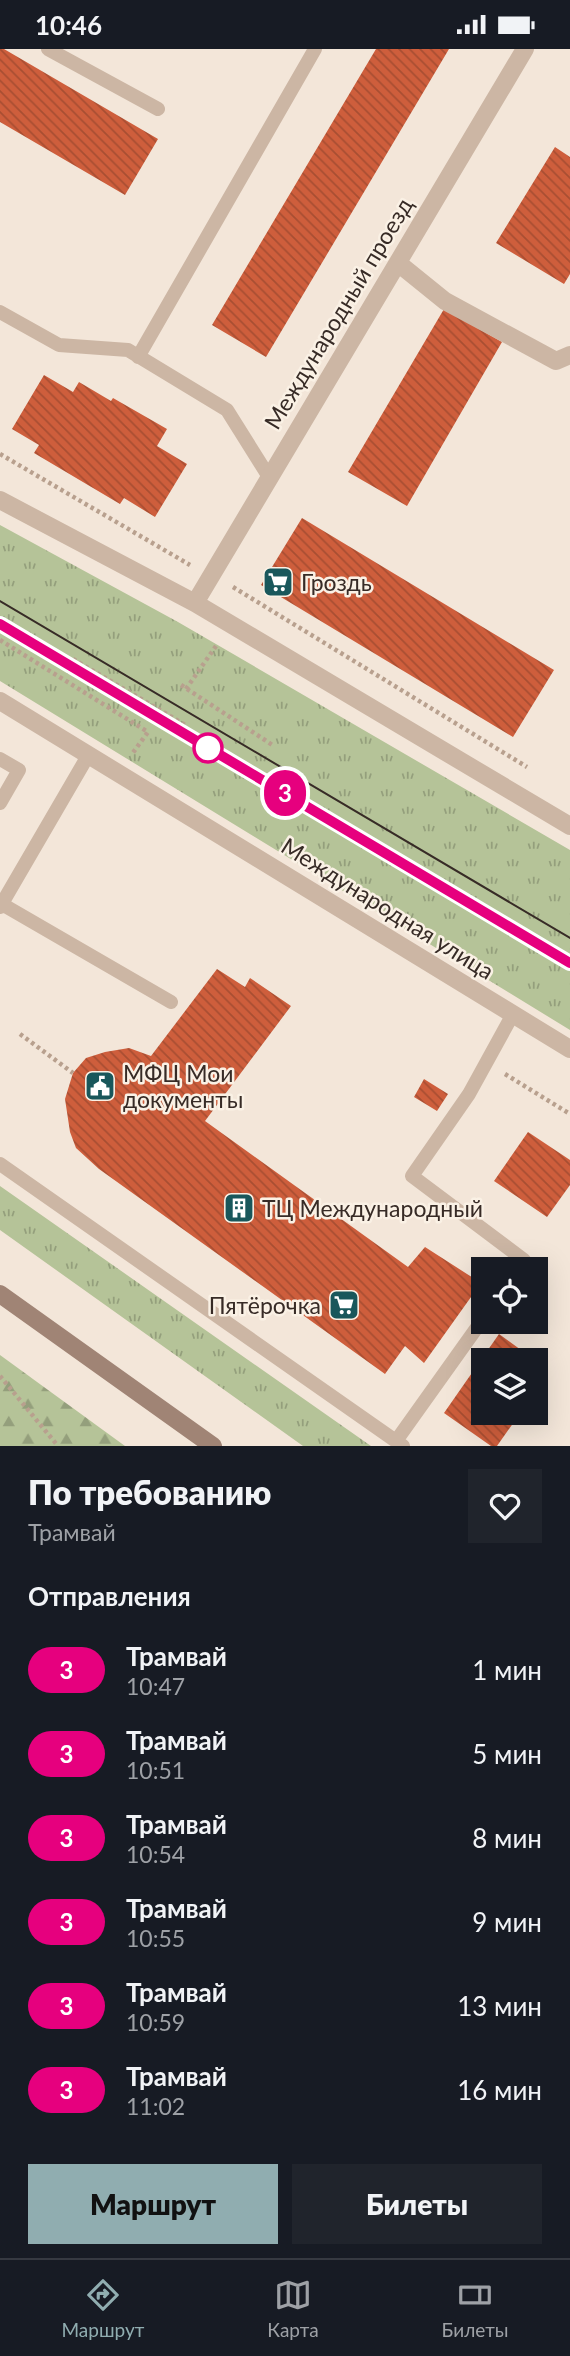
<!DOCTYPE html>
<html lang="ru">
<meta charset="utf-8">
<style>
body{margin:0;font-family:Lato,sans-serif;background:#20242c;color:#f1f3f6;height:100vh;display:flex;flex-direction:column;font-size:26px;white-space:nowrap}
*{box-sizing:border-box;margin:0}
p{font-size:23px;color:#9ea1a6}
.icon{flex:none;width:38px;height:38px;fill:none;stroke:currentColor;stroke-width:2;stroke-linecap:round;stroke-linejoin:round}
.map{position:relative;height:1397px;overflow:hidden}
.drawer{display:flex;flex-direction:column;background:#171b24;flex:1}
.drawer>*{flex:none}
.badge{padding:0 14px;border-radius:23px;font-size:24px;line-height:46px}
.buttons{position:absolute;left:471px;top:1208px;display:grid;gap:14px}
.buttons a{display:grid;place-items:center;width:77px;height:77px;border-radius:0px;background:#171b24;box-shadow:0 7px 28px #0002;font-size:35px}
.map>.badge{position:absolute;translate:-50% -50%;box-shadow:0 0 0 4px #fff}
h2{padding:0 28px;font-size:26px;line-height:63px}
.round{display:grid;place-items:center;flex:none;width:74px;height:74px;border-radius:0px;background:#20242c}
.summary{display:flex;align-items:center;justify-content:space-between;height:119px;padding:0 28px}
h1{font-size:33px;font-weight:800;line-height:52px}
.cta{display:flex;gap:14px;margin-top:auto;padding:14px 28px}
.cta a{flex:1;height:80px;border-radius:0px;background:#90adb0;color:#111;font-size:28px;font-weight:800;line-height:80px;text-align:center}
.cta a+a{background:#20242c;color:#f1f3f6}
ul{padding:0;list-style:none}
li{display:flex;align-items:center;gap:21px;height:84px;padding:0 28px}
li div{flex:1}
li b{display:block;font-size:26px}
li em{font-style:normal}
li .badge{min-width:77px;font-weight:700;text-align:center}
.status{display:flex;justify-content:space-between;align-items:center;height:49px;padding:0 35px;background:#171b24;direction:ltr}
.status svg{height:19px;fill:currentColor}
.tabs{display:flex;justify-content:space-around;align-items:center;height:98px;border-top:2px solid #363941;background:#171b24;font-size:19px;color:#9ea1a6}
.tabs a{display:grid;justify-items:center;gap:4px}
.tabs .current{color:#90adb0}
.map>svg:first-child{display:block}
</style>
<div class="status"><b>10:46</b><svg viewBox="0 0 49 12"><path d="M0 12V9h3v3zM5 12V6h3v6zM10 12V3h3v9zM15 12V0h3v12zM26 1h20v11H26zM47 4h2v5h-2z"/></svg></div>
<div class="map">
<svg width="570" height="1397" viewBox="0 0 570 1397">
<defs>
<pattern id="grass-tufts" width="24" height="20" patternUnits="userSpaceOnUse" patternTransform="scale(1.75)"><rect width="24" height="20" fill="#b5c398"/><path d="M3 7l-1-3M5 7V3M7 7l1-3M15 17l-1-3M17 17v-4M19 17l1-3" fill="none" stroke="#949f7c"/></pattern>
<pattern id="forest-firs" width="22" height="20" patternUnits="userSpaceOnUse" patternTransform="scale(1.75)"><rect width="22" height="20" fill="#b5c398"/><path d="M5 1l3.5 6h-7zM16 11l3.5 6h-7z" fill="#949f7c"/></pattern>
<pattern id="building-back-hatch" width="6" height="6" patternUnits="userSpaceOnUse" patternTransform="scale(1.75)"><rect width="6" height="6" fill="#ce5e3c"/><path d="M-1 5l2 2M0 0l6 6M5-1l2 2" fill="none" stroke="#a84e32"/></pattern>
</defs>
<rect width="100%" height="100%" fill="#f3e6d9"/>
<path fill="url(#grass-tufts)" d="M0,476L178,573L570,801V981L0,632Z
M0,1137L371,1397H303L0,1181Z"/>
<path fill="url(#forest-firs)" d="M0,1306L125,1397H0Z"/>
<path fill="url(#building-back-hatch)" d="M0,0H4L158,90L125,146L0,73Z
M376,0H449L266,308L212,276Z
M555,98L570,108V225L564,235L496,194Z
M444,260L502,293L407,457L348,423Z
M44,326L73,343L79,333L111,352L113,349L167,380L157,397L187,415L155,468L124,449L120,455L34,404L39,396L12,380Z
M302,469L554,621L513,688L261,536Z
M217,920L245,938L250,929L291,957L205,1072L408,1218L425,1198L481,1234L424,1314L405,1297L385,1325L99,1120L76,1099L70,1083L65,1050L73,1024L86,1009L105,1003L129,999L151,1007Z
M424,1030L448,1045L437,1062L414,1048Z
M528,1083L570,1111V1136L547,1168L494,1132Z
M499,1285L532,1309L531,1311H483V1363H521L497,1397H491L444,1364Z
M536,1324L544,1330L536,1342Z"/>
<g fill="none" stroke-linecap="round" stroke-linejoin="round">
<path stroke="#b8a08e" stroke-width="4.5" stroke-dasharray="3.5 3.5" stroke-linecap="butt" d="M0,405L190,516
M233,538L527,718
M0,591L148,683L132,705
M73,610L187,677
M181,636L274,697
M186,640L216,597
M20,985L73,1024
M505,1025L570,1065
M0,1327L58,1397"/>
<path stroke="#ccb6a4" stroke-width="14" d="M48,0L158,60
M0,263L59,296L128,301L227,361L269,428
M138,308L315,0
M0,710L19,721L0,754
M0,854L171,953
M0,858L89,705
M513,965L469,1045L412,1127L524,1211L518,1220
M0,1115L403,1397
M396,1392L483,1270"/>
<path stroke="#ccb6a4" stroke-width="18" d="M398,214L445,252L556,312L570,306
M0,451L195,554L570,777
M195,554L525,0"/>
<path stroke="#ccb6a4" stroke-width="18" d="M0,652L570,1000"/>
<path stroke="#a08475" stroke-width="18" d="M0,1245L213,1397"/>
<path stroke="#372b26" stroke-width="2" d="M0,552L570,889
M0,575L570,914"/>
</g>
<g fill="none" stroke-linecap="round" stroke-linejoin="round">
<g stroke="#fff" stroke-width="16">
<path id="line" d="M0,575L570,914"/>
</g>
<use href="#line" stroke="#e6007e" stroke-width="10"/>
</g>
<defs>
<g id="supermarket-square" transform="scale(1.575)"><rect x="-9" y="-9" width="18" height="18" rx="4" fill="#19575b" stroke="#faf1e5"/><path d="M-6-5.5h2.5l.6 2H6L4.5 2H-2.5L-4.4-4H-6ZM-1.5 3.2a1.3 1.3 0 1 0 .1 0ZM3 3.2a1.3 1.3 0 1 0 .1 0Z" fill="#fff"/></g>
<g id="civic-square" transform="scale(1.575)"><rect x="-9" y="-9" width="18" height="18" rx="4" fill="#19575b" stroke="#faf1e5"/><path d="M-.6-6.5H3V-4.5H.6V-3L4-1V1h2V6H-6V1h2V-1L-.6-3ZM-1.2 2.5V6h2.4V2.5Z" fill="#fff"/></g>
<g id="building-square" transform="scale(1.575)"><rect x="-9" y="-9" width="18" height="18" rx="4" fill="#19575b" stroke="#faf1e5"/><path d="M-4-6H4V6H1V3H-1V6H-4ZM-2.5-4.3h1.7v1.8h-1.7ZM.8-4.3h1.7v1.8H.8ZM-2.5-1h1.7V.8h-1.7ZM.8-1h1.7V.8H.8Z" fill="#fff"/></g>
</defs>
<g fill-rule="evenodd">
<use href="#supermarket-square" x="278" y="533"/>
<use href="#civic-square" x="100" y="1037"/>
<use href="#building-square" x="239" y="1159"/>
<use href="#supermarket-square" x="344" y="1256"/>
</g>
<circle fill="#fff" stroke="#e6007e" stroke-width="3.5" cx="208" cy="699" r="14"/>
<g text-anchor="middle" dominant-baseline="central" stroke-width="5" stroke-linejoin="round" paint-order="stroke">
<g font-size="23" fill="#372b26" stroke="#faf1e5">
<text transform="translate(338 264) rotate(-59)">Международный проезд</text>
<text transform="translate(388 859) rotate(32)">Международная улица</text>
</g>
<g font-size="23" fill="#372b26" stroke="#faf1e5" text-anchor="start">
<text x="301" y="533">Гроздь</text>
<text x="123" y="1024">МФЦ Мои<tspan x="123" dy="26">документы</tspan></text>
<text x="262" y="1159">ТЦ Международный</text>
<text x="321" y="1256" text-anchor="end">Пятёрочка</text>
</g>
</g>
</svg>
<div class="buttons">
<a><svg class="icon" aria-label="locate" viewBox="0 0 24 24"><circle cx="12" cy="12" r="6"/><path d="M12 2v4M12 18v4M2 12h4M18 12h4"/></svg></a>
<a><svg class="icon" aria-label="layers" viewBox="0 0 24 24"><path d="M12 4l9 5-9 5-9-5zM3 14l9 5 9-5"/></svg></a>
</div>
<b class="badge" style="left:285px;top:744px;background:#e6007e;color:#fff">3</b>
</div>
<section class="drawer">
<div class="summary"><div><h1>По требованию</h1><p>Трамвай</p></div><a class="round"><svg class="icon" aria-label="heart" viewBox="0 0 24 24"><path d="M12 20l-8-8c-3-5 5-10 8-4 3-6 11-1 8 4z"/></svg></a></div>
<h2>Отправления</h2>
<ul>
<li><span class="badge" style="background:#e6007e;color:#fff">3</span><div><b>Трамвай</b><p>10:47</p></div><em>1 мин</em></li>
<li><span class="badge" style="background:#e6007e;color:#fff">3</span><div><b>Трамвай</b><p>10:51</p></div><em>5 мин</em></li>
<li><span class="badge" style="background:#e6007e;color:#fff">3</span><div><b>Трамвай</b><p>10:54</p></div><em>8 мин</em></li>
<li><span class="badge" style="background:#e6007e;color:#fff">3</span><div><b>Трамвай</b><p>10:55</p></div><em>9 мин</em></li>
<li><span class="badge" style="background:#e6007e;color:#fff">3</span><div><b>Трамвай</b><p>10:59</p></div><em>13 мин</em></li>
<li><span class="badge" style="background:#e6007e;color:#fff">3</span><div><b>Трамвай</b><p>11:02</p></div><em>16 мин</em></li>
</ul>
<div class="cta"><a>Маршрут</a><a>Билеты</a></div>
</section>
<nav class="tabs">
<a class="current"><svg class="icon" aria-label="directions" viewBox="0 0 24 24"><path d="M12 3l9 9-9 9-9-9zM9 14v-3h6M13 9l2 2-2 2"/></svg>Маршрут</a>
<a><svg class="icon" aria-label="map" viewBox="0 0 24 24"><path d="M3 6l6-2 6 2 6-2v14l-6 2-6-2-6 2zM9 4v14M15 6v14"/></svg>Карта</a>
<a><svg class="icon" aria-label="tickets" viewBox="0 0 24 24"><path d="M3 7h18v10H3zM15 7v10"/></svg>Билеты</a>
</nav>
